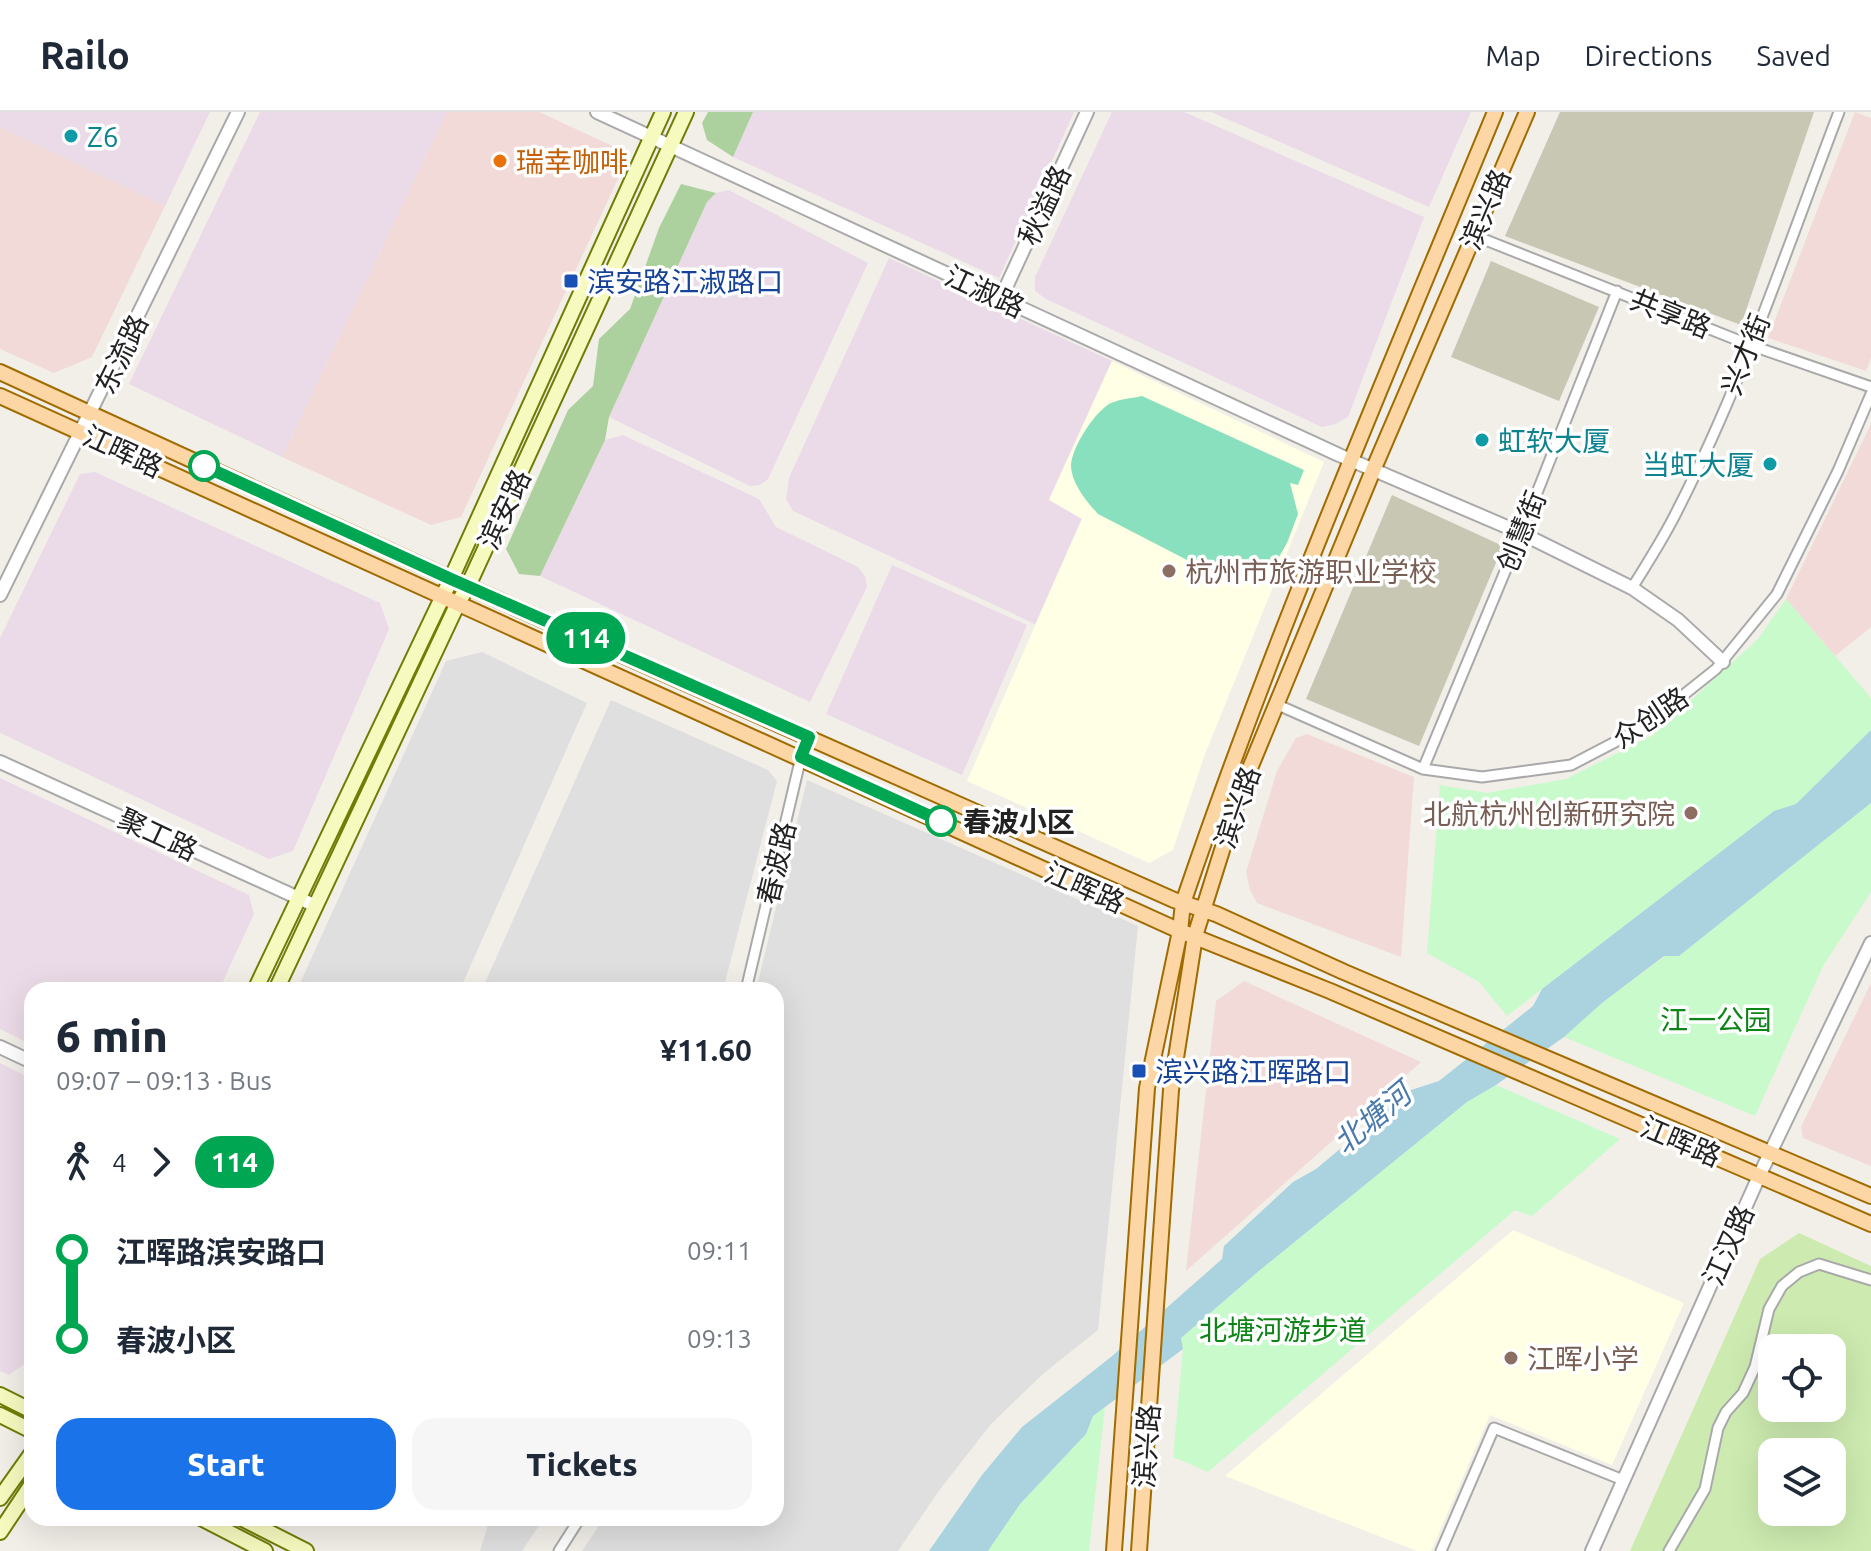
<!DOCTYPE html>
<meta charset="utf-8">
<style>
body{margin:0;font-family:Ubuntu,"Noto Sans SC",sans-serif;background:#f6f6f7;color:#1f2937;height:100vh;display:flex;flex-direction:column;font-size:30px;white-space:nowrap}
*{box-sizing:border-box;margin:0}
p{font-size:26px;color:#747a83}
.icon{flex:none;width:44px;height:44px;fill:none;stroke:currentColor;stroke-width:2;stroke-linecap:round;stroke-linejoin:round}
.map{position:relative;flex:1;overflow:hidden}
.details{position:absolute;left:24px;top:870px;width:760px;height:544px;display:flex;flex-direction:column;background:#fff;border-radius:24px;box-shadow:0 8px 32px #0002}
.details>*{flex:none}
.badge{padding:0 16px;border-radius:26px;font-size:28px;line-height:52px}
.controls{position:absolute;left:1758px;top:1222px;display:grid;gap:16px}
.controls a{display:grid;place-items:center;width:88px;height:88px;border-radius:16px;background:#fff;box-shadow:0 8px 32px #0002;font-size:40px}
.map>.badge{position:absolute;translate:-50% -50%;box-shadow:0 0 0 4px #fff}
.legs{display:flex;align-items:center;gap:12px;height:88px;padding:0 32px;font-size:26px}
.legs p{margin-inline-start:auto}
.summary{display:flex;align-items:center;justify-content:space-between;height:136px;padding:0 32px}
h1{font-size:44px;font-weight:800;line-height:60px}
.cta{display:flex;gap:16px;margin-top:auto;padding:16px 32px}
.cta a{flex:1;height:92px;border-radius:24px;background:#1a73e8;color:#fff;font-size:32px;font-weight:800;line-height:92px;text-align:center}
.cta a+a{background:#f6f6f7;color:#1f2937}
ul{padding:0 32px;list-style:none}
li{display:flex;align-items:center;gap:28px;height:88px;font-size:30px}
li i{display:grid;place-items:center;width:12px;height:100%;margin:0 10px;background:currentColor}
li i::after{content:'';width:20px;height:20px;margin:-10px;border:6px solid;border-radius:50%;background:#fff}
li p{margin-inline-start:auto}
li:first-child i{background:linear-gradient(#0000 50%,currentColor 0)}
li:last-child i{background:linear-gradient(currentColor 50%,#0000 0)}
header{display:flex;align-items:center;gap:48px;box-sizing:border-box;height:112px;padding:0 40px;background:#fff;border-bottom:2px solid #e0e1e3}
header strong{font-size:38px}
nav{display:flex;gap:44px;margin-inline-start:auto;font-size:28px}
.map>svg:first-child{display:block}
</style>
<header>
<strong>Railo</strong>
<nav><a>Map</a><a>Directions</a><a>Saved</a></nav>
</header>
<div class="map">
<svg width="1871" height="1439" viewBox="0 0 1871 1439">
<rect width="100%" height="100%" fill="#f2efe9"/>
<path fill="#e0dfdf" d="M482,540L587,591L462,873L471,878H297L446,549Z
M611,588L768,658L777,669L723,878H496L484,873Z
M807,668L1138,814L1098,1218L1044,1261L991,1312L938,1380L898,1439H582L604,1406H776V878H756Z
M490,1406H544L522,1439H480Z"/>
<path fill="#f2dad9" d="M447,0H539L617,36L623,56L461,405L431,413L282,345Z
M1855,0L1871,6V246L1866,259L1768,226Z
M0,15L165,94L92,245L54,261L0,237Z
M1871,312V515L1835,544L1786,487Z
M1307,622L1414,665L1401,845L1257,791L1250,778L1246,760L1277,659L1296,626Z
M1244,869L1421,950L1186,1159L1216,889Z
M1871,871V1054L1803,1026L1801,1015Z"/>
<path fill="#ebdbe8" d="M0,0H210L165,94L0,15Z
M260,0H447L282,345L129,272Z
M753,0H1074L999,166L733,45Z
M1112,0H1184L1424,105L1348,305L1336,312L1322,315L1046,187L1035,179V165Z
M1211,0H1471L1429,95Z
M729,78L868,151L768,367L760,373L750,374L609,305L707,90L716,81Z
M889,146L1112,249L1049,387L1082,406L1035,512L793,399L786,387L789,366Z
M623,323L759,387L776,415L858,455L865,464L867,475L810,590L540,464L605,328Z
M95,360L380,491L389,517L293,739L269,747L0,621V526L80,362Z
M892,453L1027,513L962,663L826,602Z
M0,666L249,783L254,802L219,878H32V933L0,917Z
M0,951L32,967V1247L9,1263L0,1259Z"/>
<path fill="#ffffe5" d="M1112,249L1324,350L1205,642L1173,738L1149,751L967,669L1082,407L1049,388Z
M1513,1118L1684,1191L1612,1353L1490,1303L1431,1439H1417L1225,1364Z"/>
<path fill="#c7c7b4" d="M1560,0H1814L1741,213L1505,124Z
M1491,149L1599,195L1559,289L1451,245Z
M1392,383L1503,434L1419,634L1306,587Z"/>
<path fill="#cdebb0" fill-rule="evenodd" d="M1799,1121L1871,1154V1439H1630L1760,1147ZM1772,1236H1832V1296H1772ZM1772,1340H1832V1400H1772Z"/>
<path fill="#add19e" d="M708,0H753L733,45L707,28L702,11Z
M681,72L716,81L707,90L609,305L605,328L540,464L519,462L506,437L568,298L593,274L599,227L630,197L659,116Z"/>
<path fill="#c8facc" d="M1786,487L1871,586V618L1796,692L1774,699L1507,904L1479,870L1427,841L1440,673L1487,681L1566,667L1653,623L1758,527Z
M1871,691V780L1823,854L1755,1004L1564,925L1602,891L1665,844H1679Z
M1496,973L1620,1027L1532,1104L1515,1098L1208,1360L1173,1345L1183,1237L1181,1226L1260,1158L1467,990Z
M1105,1295L1089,1439H988L1020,1392L1086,1322L1093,1304Z"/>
<path fill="#88e0be" d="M1142,284L1304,358L1298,373L1290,371L1298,402L1287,431L1275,452L1248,467L1218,464L1098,402C1087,390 1071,371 1071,353C1072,335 1095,299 1111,291C1120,287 1133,286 1142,284Z"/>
<path fill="#aad3df" d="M1871,618V691L1679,844H1664L1602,891L1564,925L1496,973L1467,990L1260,1158L1181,1226L1183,1237L1093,1304L1086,1322L1020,1392L988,1439H929L982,1363L1022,1315L1111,1245L1222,1147L1224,1134L1293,1070L1316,1057L1411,978L1439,969L1533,894L1542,877L1774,699L1796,692Z"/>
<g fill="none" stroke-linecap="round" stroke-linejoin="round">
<g stroke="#a9a9a9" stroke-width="13">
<path id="minor" d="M1473,123L1750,233L1871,275
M1632,476C1648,450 1665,424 1678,397C1743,270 1788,133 1839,0
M1278,593L1423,657L1482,665L1571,653L1642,616L1716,557L1777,482L1838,359L1871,282
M1423,657L1521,421L1617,179
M746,878L801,645L809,625
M559,1439L580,1406
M1441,1439L1494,1316L1623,1368
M1669,1439L1705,1377L1718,1316L1726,1300L1743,1281L1755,1255L1769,1197L1782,1174L1799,1160L1819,1152L1871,1168"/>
</g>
<g stroke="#a9a9a9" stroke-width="16">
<path id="tertiary" d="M597,0L1339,343L1521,421L1632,476L1678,508L1723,550
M1001,186L1087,0
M0,483L238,0
M0,650L316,794
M0,935L32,950
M1592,1439L1760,1062L1871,831"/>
</g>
<g stroke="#707d05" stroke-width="18">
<path id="secondary" d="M255,878L451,467L663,0
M276,878L458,491L468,474L686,0
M0,1283L32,1299
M0,1303L32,1319
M0,1386L32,1341
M201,1406L265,1439
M241,1406L306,1439
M0,1420L32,1372"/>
</g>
<g stroke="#a06b00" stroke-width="18">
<path id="primary" d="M0,260L451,467L1174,788L1216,802L1344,860L1871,1084
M0,284L1180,819L1330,879L1871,1112
M1114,1439L1147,976L1180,819L1183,791C1274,523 1387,262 1495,0
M1139,1439L1171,978L1195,824L1241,678L1374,356L1527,0"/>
</g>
<use href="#minor" stroke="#fff" stroke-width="9"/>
<use href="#tertiary" stroke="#fff" stroke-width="12"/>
<use href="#secondary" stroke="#f7fabf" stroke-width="14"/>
<use href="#primary" stroke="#fcd6a4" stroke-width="14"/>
</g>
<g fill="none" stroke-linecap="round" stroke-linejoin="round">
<g stroke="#fff" stroke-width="18">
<path id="line-1" d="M204,354L451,467L809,625L801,645L941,709"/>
</g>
<use href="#line-1" stroke="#00a651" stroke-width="12"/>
</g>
<g fill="#0f9aa8" stroke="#fff" stroke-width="3">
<circle cx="71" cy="24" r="8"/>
<circle cx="1482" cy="328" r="8"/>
<circle cx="1770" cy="352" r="8"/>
</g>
<circle fill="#e8710a" stroke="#fff" stroke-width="3" cx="500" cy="49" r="8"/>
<g fill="#1a4fb4" stroke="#fff" stroke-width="3">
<rect x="563" y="161" width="16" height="16" rx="4"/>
<rect x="1131" y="951" width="16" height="16" rx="4"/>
</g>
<g fill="#fff" stroke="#00a651" stroke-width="4">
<circle cx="204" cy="354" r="14"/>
<circle cx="941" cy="709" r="14"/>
</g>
<g fill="#8d6e63" stroke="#fff" stroke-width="3">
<circle cx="1169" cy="459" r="8"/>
<circle cx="1691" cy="701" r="8"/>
<circle cx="1511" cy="1246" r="8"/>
</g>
<g text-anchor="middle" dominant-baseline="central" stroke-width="7" stroke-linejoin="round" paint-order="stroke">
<g font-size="28" fill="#0d838f" stroke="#fff" text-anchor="start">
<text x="87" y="24">Z6</text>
<text x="1498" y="328">虹软大厦</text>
<text x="1754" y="352" text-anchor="end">当虹大厦</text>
</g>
<g font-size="28" fill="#c56008" stroke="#fff" text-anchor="start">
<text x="516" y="49">瑞幸咖啡</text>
</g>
<g font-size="28" fill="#222" stroke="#fff">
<text transform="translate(1044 93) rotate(-65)">秋溢路</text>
<text transform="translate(1485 97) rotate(-67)">滨兴路</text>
<text transform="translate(985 179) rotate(25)">江淑路</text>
<text transform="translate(1671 201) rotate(22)">共享路</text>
<text transform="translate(121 242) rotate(-64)">东流路</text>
<text transform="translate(1745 242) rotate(-68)">兴才街</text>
<text transform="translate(123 339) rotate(25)">江晖路</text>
<text transform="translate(504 397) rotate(-65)">滨安路</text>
<text transform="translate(1521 419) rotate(-68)">创慧街</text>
<text transform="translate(1650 605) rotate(-34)">众创路</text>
<text transform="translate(1237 695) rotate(-71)">滨兴路</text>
<text transform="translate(158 722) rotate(25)">聚工路</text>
<text transform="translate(776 751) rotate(-77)">春波路</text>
<text transform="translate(1085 775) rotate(24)">江晖路</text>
<text transform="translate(1681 1029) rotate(23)">江晖路</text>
<text transform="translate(1728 1133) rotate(-66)">江汉路</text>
<text transform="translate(1146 1334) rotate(-86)">滨兴路</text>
</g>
<g font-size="28" fill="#164399" stroke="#fff" text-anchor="start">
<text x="587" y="169">滨安路江淑路口</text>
<text x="1155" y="959">滨兴路江晖路口</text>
</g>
<g font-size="28" fill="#785e54" stroke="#fff" text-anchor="start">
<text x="1185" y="459">杭州市旅游职业学校</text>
<text x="1675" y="701" text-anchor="end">北航杭州创新研究院</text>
<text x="1527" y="1246">江晖小学</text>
</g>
<g font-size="28" font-weight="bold" fill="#222" stroke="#fff" text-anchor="start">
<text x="963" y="709">春波小区</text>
</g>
<g font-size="28" fill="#0c8416" stroke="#fff">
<text x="1716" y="907">江一公园</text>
<text x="1283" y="1217">北塘河游步道</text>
</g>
<g font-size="30" font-style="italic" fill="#4a7aab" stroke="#fff">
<text transform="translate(1372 1006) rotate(-40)">北塘河</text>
</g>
</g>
</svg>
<div class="controls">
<a><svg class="icon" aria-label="locate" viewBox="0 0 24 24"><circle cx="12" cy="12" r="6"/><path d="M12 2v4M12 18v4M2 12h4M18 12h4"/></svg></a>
<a><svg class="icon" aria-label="layers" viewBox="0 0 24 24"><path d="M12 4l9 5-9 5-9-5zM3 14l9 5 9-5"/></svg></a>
</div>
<b class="badge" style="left:586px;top:526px;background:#00a651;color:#fff">114</b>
<section class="details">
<div class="summary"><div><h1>6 min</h1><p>09:07 – 09:13 · Bus</p></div><b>¥11.60</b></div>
<div class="legs"><svg class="icon" aria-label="walk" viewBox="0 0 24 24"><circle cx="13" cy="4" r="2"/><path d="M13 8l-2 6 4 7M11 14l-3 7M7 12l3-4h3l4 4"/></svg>4<svg class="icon" aria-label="forward" viewBox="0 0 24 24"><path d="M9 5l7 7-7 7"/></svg><b class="badge" style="background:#00a651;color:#fff">114</b></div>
<ul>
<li><i style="color:#00a651"></i><b>江晖路滨安路口</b><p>09:11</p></li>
<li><i style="color:#00a651"></i><b>春波小区</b><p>09:13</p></li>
</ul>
<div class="cta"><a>Start</a><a>Tickets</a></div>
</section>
</div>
